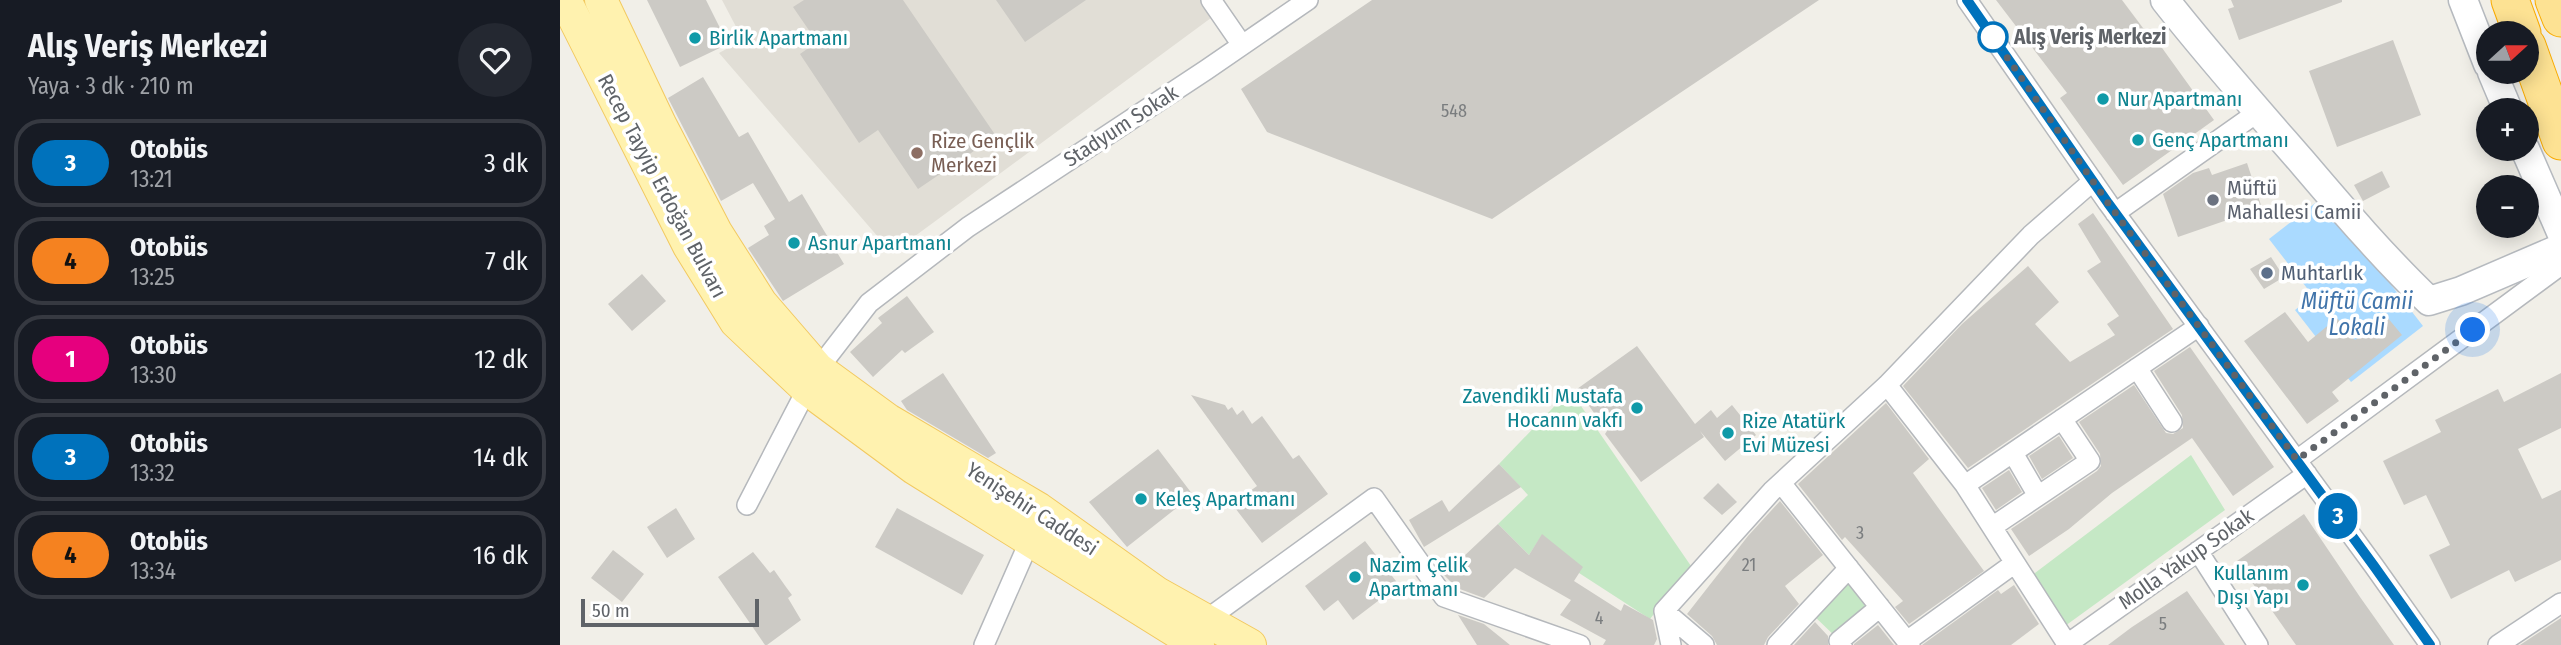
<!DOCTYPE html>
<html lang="tr">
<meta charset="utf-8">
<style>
body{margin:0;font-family:"Fira Sans Condensed",sans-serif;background:#242831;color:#f1f3f6;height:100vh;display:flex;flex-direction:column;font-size:26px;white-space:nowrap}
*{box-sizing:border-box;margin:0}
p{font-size:23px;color:#9ea1a6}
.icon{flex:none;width:38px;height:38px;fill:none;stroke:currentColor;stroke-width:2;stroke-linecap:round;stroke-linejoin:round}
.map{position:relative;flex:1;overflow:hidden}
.side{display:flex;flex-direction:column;background:#171b24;width:560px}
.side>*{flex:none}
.badge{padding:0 14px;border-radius:23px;font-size:24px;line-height:46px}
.needle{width:46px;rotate:69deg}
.tools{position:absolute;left:1916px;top:21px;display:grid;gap:14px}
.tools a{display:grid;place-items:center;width:63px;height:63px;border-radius:50%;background:#171b24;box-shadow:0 4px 18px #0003;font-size:35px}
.scale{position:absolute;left:21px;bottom:18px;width:178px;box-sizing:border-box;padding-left:7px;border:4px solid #5f6368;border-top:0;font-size:19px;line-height:24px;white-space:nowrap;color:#5f6368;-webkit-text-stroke:5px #fff;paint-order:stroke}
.you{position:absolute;width:35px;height:35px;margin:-18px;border:5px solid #fff;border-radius:50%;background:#1a73e8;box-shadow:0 0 0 10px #1a73e833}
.map>.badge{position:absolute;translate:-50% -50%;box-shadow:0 0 0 4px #fff}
.round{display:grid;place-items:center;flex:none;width:74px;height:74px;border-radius:37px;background:#242831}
.overview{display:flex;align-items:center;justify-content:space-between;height:119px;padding:0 28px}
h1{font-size:33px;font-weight:700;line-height:52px}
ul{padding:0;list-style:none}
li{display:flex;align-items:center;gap:21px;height:88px;margin:0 14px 10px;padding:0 14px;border:4px solid #363941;border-radius:28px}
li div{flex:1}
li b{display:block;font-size:26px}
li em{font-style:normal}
li .badge{min-width:77px;font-weight:700;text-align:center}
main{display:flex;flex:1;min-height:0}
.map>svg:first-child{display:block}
</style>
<main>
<section class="side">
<div class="overview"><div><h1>Alış Veriş Merkezi</h1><p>Yaya · 3 dk · 210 m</p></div><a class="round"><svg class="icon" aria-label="heart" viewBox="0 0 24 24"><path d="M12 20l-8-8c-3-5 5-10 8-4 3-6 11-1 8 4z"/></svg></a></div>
<ul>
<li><span class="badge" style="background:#0072bc;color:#fff">3</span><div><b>Otobüs</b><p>13:21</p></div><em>3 dk</em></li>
<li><span class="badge" style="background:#f58220;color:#111">4</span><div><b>Otobüs</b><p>13:25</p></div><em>7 dk</em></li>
<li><span class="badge" style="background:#e6007e;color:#fff">1</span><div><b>Otobüs</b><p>13:30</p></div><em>12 dk</em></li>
<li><span class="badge" style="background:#0072bc;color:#fff">3</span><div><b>Otobüs</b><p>13:32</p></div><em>14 dk</em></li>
<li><span class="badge" style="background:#f58220;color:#111">4</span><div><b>Otobüs</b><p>13:34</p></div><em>16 dk</em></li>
</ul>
</section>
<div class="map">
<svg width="2001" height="645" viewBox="0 0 2001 645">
<rect width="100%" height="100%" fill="#f1efe8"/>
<path fill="#e1ded6" d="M162,0H644L655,15L332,253L159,53L183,40Z"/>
<path fill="#c5e8c5" d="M1010,390L1131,566L1090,619L1019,573L982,535L969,555L938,524L968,495L939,464Z
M1631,455L1665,510L1505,626L1471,576Z
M1289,574L1316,607L1278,639L1253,615Z"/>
<path fill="#aadaff" d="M1763,197L1863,326L1791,382L1735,310L1753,296L1709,239Z"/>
<path fill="#cccac5" d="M87,0H146L168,44L120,67Z
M244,0H343L436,136L358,189L318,130L299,143L240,54L257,42L233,7Z
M436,0H526L465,42Z
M812,0H1259L932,219L707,132L681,89Z
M1436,0H1562L1589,36L1592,34L1654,120L1563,185L1500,98L1507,93Z
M1671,0H1782V2L1679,40L1668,9L1674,7Z
M1833,40L1861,115L1777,147L1749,71Z
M143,77L179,137L188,132L229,202L242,194L284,264L223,301L188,248L209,235L204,226L215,219L193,183L161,201L108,98Z
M1687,163L1702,208L1618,237L1603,194L1633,173L1649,168L1652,175Z
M1822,171L1830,187L1803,201L1794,185Z
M1533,213L1613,329L1408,468L1343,386L1402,324L1468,266L1499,302L1475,324L1510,362L1555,335L1547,324L1559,316L1527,271L1541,262L1518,224Z
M1711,257L1724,277L1704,289L1690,269Z
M82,274L106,301L72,331L48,304Z
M347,296L374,332L345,353L342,350L313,377L290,352L322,323L318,318Z
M1725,312L1748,342L1777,318L1795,340L1827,317L1842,335L1772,392L1779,401L1747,424L1684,341Z
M1077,346L1135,424L1151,410L1157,418L1172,405L1196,435L1165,461L1140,431L1144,437L1081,482L1045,434L1054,420L1050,417L1042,424L1017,389Z
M1630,347L1714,467L1673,496L1632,438L1552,493L1509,529L1469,556L1451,529L1537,471L1541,466L1540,454L1519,422L1574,385L1606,433L1613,434L1623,428L1622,415L1594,371Z
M383,373L436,453L428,458L347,410L341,401Z
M2001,373V428L1958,449L1982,499L2001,490V560L1955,582L1949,570L1891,599L1869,555L1890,545L1866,495L1844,505L1823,461L1881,432L1875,420L1938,389L1944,402Z
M631,395L665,405L668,410L672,407L677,415L683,410L692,424L702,416L733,459L739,455L768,494L702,543L672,504L697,486Z
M1326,403L1369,459L1353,473L1424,571L1349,624L1335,607L1343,601L1285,537L1282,540L1238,484Z
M1499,436L1513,458L1482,479L1469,456Z
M598,449L633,495L567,547L529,502Z
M939,464L961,487L864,547L849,520L882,500L889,512Z
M1449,470L1462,492L1436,510L1422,488Z
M1158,483L1177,502L1162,515L1143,498Z
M1220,501L1263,555L1225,586L1239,604L1208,637L1204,645H1157L1152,636L1127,614L1188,536Z
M116,508L135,539L107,558L87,527Z
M337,508L424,555L402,595L315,547Z
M1744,514L1800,597L1834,645H1736L1677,561Z
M938,524L969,555L982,534L1023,567L1014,581L1061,611L1064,604L1093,620L1097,639L1094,645H1043L1046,640L1000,615L1011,600L955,568L924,598L897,588L884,575Z
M805,541L839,585L793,620L778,600L764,611L745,586Z
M53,550L84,574L62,602L31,578Z
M193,552L210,573L214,570L226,587L232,595L228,598L241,620L207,645H205L158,577Z
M1454,585L1479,624L1451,645H1362L1438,590L1441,594Z
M1627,591L1665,645H1548L1572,627Z
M898,615L924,624L950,645H917Z
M2001,618V645H1960L1963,643Z
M1255,622L1268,636V645H1234Z
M1318,625L1334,645H1294V644Z"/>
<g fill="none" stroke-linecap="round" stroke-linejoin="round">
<g stroke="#b5b8bc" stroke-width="22">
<path id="street" d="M651,0L682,45
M1407,0L1548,203L1814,566L1870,645
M1555,213L1698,112
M1577,368L1612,422
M258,369L309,303L408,227L646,70L748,0
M1327,385L1405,485L1507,644
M1453,453L1478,496
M1737,460L2001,265
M1221,483L1350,645
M1405,485L1639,326
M187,505L247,389
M1432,527L1530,461L1502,419
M1638,551L1698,645
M1104,611L1111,645
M646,620L814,498L884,597L1020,645
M1347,641L1455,563
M424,645L470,540
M1144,645L1104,611L1212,491L1327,385L1471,235L1533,181
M1217,645L1289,568
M1282,645L1279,641L1320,607
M1506,645L1747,474
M1938,645L2001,603"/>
</g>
<g stroke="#b6babf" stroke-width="31">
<path id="secondary" d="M1605,0C1649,56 1696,109 1743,163C1783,210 1824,258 1869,301L1901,291L2001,248
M1903,0L1928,64
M1932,72L1948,110
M1965,149L2001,232"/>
</g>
<g stroke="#f2c960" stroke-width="34">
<path id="primary" d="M5,0L129,246L176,322L247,389L354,468L638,645
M41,0L100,124L156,232L201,303L258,369L328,420L479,509L597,593L690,645"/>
</g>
<g stroke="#f9ab00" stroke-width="39">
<path id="highway" d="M1950,0L1962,33
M1994,0L2001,18
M1967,46L2001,141"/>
</g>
<use href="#street" stroke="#fff" stroke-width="19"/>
<use href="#secondary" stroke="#fff" stroke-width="28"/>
<use href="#primary" stroke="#fff2af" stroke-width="32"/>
<use href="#highway" stroke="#fde293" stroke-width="37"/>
</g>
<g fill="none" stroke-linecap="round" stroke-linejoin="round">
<g stroke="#fff" stroke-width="16">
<path id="line" d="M1407,0L1548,203L1814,566L1870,645"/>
</g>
<use href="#line" stroke="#0072bc" stroke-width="10"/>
<path stroke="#5f6368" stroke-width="7" stroke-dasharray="0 12.6" d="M1433,37L1548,203L1737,460L1913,330"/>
</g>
<circle fill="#fff" stroke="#0072bc" stroke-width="3.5" cx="1433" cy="37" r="14"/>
<g fill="#0f9aa8" stroke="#fff" stroke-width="2.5">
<circle cx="135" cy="38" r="7"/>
<circle cx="1543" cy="99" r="7"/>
<circle cx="1578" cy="140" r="7"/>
<circle cx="234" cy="243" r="7"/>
<circle cx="1077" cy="408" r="7"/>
<circle cx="1168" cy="433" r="7"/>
<circle cx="581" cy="499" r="7"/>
<circle cx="795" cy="577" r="7"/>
<circle cx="1743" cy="585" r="7"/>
</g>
<circle fill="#8d6e63" stroke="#fff" stroke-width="2.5" cx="357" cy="153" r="7"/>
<circle fill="#6b7280" stroke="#fff" stroke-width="2.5" cx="1653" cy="200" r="7"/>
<circle fill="#5c6f8a" stroke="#fff" stroke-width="2.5" cx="1707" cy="273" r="7"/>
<g text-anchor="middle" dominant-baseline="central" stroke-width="7" stroke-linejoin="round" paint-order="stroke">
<g font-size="18" fill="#7a7d7f">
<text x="894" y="111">548</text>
<text x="1300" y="533">3</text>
<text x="1189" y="565">21</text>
<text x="1039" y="618">4</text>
<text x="1603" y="624">5</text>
</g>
<g font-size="21" font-weight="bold" fill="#5f6368" stroke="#fff" text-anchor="start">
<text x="1454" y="37">Alış Veriş Merkezi</text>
</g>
<g font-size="21" fill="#0d838f" stroke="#fff" text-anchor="start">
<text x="149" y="38">Birlik Apartmanı</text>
<text x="1557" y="99">Nur Apartmanı</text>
<text x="1592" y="140">Genç Apartmanı</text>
<text x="248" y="243">Asnur Apartmanı</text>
<text x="1063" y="396" text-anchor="end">Zavendikli Mustafa<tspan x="1063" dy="24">Hocanın vakfı</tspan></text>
<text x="1182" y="421">Rize Atatürk<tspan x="1182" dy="24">Evi Müzesi</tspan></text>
<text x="595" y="499">Keleş Apartmanı</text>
<text x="809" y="565">Nazim Çelik<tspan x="809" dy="24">Apartmanı</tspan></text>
<text x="1729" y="573" text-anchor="end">Kullanım<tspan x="1729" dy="24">Dışı Yapı</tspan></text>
</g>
<g font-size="21" fill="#5f6368" stroke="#fff">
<text transform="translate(561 126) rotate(-33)">Stadyum Sokak</text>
<text transform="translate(102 186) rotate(62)">Recep Tayyip Erdoğan Bulvarı</text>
<text transform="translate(472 509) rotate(33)">Yenişehir Caddesi</text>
<text transform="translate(1626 559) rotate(-35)">Molla Yakup Sokak</text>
</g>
<g font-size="21" fill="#785e54" stroke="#fff" text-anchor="start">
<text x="371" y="141">Rize Gençlik<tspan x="371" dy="24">Merkezi</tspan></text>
</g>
<g font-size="21" fill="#5b616d" stroke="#fff" text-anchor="start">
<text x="1667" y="188">Müftü<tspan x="1667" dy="24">Mahallesi Camii</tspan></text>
</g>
<g font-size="21" fill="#4e5e75" stroke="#fff" text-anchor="start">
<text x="1721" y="273">Muhtarlık</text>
</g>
<g font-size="23" font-style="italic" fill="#4174aa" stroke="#fff">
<text x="1797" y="301">Müftü Camii<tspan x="1797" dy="26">Lokali</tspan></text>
</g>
</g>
</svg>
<div class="tools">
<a><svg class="needle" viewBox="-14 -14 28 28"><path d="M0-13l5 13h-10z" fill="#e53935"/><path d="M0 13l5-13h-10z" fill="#9ea1a6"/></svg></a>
<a>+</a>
<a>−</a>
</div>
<div class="scale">50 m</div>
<div class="you" style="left:1913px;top:330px"></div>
<b class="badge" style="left:1778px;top:516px;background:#0072bc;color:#fff">3</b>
</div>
</main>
